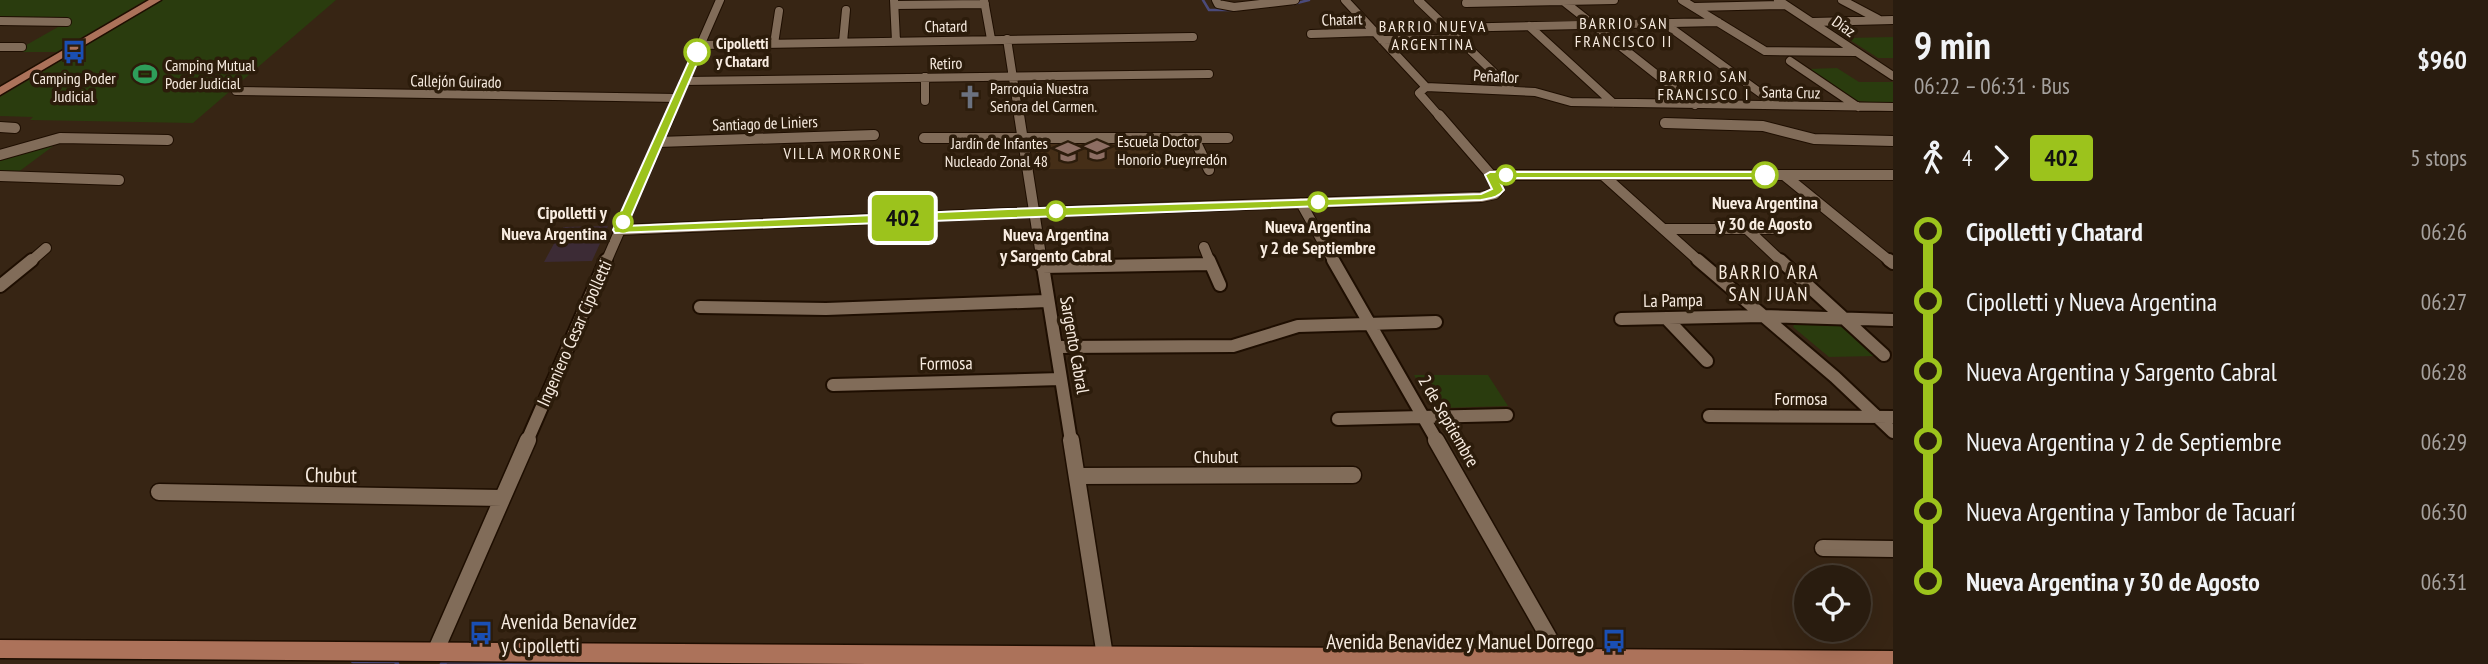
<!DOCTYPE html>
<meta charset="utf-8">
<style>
body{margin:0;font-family:"PT Sans Narrow",sans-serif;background:#35291d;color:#f1f3f6;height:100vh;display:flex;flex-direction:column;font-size:26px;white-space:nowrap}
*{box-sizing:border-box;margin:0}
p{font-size:23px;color:#a5a19e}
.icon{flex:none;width:38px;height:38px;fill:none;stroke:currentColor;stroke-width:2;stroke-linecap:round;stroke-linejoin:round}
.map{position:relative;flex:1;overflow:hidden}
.sheet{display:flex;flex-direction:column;background:#291c0f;width:595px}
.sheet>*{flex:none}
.badge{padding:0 14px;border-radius:5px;font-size:24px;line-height:46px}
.fabs{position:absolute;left:1794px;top:565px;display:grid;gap:14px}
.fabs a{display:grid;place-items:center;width:77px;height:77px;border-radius:50%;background:#291c0f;box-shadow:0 7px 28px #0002,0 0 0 2px #453a2f;font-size:35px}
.map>.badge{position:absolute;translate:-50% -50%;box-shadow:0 0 0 4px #fff}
.legs{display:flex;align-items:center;gap:10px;height:77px;padding:0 21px;font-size:23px}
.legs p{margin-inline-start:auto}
.summary{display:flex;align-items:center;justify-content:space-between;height:119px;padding:0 21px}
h1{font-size:38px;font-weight:700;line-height:52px}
ul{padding:0 21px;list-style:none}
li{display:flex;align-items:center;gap:24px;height:70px;font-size:26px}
li i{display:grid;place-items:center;width:10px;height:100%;margin:0 9px;background:currentColor}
li i::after{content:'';width:18px;height:18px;margin:-9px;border:5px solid;border-radius:50%;background:#291c0f}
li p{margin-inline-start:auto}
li:first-child i{background:linear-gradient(#0000 50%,currentColor 0)}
li:last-child i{background:linear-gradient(currentColor 50%,#0000 0)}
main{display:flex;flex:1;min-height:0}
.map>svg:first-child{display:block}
</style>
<main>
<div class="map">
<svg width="1893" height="664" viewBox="0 0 1893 664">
<rect width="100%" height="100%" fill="#372514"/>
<path fill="#3c2b35" d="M608,226L592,261L544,262L563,227Z"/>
<path fill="#452e17" d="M1034,142H1155L1165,169H1039Z"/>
<path fill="#2a3c0e" d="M0,0H146L57,52H14L72,19H0Z
M163,0H336L193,123L30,120L33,117L0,116V97Z
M1893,37V58H1878L1847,38Z
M1837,68L1859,82H1893V104L1856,101L1808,69Z
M60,141L17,173L0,172V158Z
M1795,323L1839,326L1851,331L1876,356L1829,357L1793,327Z
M1414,375H1488L1508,406L1443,408L1428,401Z"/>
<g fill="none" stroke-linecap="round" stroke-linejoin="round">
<path stroke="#4a4a7a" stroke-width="2.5" d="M1203,0L1209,10H1237
M1293,4L1309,0"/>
<path stroke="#4a4a7a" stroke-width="4.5" d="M353,661H396L397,664
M442,664L447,661L702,664"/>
<g stroke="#1e0e01" stroke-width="10">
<path id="minor-far3" d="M894,0L896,41
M984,0L991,39
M1216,0L1218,4L1234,7L1295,0
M1345,0L1426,87
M1418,0L1512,90
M1562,0L1695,105
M1682,0L1765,51L1856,52
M1778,0L1893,76
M1842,0L1878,19
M1466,3L1614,0
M895,5L985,4
M1694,7L1785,5
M0,21L67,22
M1813,22L1893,20
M1664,23L1777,105
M1529,26L1613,103
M1448,28L1718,22
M1311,34L1375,32
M1007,39L1019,117
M1382,40L1459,39
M843,42L846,10
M774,44L779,11
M700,45L1193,37
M0,47H22
M1790,61L1858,107
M925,77V101
M684,81L1209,74
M1426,87L1535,92L1571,102L1893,107
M1426,87L1419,93L1440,117
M236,91L677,98
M669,117L720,0"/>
</g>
<g stroke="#1e0e01" stroke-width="12">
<path id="minor-far2" d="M1019,115L1042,262
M1439,115L1491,175
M1665,123L1763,126L1814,139L1893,141
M0,127L15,128
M924,138H1228
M1194,138L1209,170
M658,142L874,135
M0,155L60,138L168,140
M1603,175L1700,262
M1784,175L1891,262
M0,176L119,180
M1301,203L1334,262
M1663,229H1772
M1747,229L1782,262
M619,230L1008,213L1481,197L1495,194L1498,190L1491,175H1893
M1204,247L1210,262
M30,262L46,248
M606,262L670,115"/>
</g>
<g stroke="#1e0e01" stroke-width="16">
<path id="minor-far1" d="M1042,260L1071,441
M1209,260L1220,285
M1333,260L1437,441
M1698,260L1835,377L1893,432
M1780,260L1884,355
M1889,260L1893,263
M1042,267L1210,264
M0,286L32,260
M700,307L826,309L1047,301
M1666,318L1707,361
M1621,319L1762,316L1893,320
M1057,347L1233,346L1298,326L1436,322
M833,385L1061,379
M1709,416L1893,417
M1338,419L1507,415
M527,441L606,260"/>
</g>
<g stroke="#1e0e01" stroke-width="19">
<path id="minor" d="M1071,440L1105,656
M1436,440L1561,659
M1078,476L1353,475
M159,492L502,498
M1823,548L1893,549
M436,650L528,440"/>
</g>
<g stroke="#1e0e01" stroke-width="3">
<path id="major" d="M149,0H161L0,95V87Z
M0,640L1893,651V664H869L0,658Z"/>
</g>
<use href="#minor-far3" stroke="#816c59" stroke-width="8"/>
<use href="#minor-far2" stroke="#816c59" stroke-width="10"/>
<use href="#minor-far1" stroke="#816c59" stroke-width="12"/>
<use href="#minor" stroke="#816c59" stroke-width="16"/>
<use href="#major" fill="#ac725a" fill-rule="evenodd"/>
</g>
<path fill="#9cc31c" stroke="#fff" stroke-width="2" d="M697,49L702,52L627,226L1008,209L1481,194L1492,189L1485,175L1490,172H1765L1771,175L1765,178H1498L1504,190C1498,198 1491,198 1481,200L615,233L613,230L693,52Z"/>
<defs>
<g id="bus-bare" transform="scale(1.89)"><path d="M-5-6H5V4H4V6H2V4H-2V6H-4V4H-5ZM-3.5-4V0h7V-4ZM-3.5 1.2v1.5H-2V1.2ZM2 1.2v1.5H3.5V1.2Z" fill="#1a4fb4" stroke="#2c1c0b" stroke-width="2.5" paint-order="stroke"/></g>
<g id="stadium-bare" transform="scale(1.89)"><path d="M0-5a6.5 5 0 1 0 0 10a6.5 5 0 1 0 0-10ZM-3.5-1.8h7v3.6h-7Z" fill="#2e9e5b" stroke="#2c1c0b" stroke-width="2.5" paint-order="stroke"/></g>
<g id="church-bare" transform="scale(1.89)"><path d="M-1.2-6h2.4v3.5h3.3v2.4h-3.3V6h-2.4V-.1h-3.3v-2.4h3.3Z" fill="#6b7280" stroke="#2c1c0b" stroke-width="2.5" paint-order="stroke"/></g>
<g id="school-bare" transform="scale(1.89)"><path d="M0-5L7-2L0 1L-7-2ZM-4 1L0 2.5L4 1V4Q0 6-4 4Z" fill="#8d6e63" stroke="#2c1c0b" stroke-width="2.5" paint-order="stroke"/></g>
</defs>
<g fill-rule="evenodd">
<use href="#bus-bare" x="74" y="52"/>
<use href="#stadium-bare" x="145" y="74"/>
<use href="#church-bare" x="970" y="97"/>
<use href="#school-bare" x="1097" y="150"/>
<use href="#school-bare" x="1068" y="152"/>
<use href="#bus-bare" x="481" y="633"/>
<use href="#bus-bare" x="1614" y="641"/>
</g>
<g fill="#fff" stroke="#9cc31c" stroke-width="3.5">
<circle cx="697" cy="52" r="12"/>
<circle cx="1506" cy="175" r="9"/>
<circle cx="1765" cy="175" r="12"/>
<circle cx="1318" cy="202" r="9"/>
<circle cx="1056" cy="211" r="9"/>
<circle cx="623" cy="222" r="9"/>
</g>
<g text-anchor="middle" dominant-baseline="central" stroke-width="7" stroke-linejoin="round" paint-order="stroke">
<g font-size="16" fill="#f8ece1" stroke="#2c1c0b">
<text transform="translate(1342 19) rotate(-2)">Chatart</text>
<text transform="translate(946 26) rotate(-1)">Chatard</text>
<text transform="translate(1844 26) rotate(35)">Díaz</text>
<text transform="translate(946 63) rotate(-1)">Retiro</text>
<text transform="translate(1496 76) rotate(3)">Peñaflor</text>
<text transform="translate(456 81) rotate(1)">Callejón Guirado</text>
<text transform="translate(1791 92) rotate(1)">Santa Cruz</text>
<text transform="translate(765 123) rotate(-2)">Santiago de Liniers</text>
</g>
<g font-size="16" letter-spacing="2" fill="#f8ece1" stroke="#2c1c0b">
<text x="1624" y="23">BARRIO SAN<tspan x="1624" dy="18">FRANCISCO II</tspan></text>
<text x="1433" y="26">BARRIO NUEVA<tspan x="1433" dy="18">ARGENTINA</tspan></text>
<text x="1704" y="76">BARRIO SAN<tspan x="1704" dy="18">FRANCISCO I</tspan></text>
<text x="843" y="153">VILLA MORRONE</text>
</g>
<g font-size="16" font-weight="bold" fill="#f8ece1" stroke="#2c1c0b" text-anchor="start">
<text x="716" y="43">Cipolletti<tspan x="716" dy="18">y Chatard</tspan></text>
</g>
<g font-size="16" fill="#f8ece1" stroke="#2c1c0b" text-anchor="start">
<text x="165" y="65">Camping Mutual<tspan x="165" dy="18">Poder Judicial</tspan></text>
<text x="74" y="78" text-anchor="middle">Camping Poder<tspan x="74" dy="18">Judicial</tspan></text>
<text x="990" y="88">Parroquia Nuestra<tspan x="990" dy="18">Señora del Carmen.</tspan></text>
<text x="1117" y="141">Escuela Doctor<tspan x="1117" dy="18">Honorio Pueyrredón</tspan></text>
<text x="1048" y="143" text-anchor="end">Jardín de Infantes<tspan x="1048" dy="18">Nucleado Zonal 48</tspan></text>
</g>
<g font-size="18" font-weight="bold" fill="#f8ece1" stroke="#2c1c0b">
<text x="1765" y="202">Nueva Argentina<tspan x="1765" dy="21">y 30 de Agosto</tspan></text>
<text x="607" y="212" text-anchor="end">Cipolletti y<tspan x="607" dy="21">Nueva Argentina</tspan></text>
<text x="1318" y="226">Nueva Argentina<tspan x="1318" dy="21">y 2 de Septiembre</tspan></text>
<text x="1056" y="234">Nueva Argentina<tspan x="1056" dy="21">y Sargento Cabral</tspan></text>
</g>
<g font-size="18" fill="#f8ece1" stroke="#2c1c0b">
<text transform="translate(1673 300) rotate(-1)">La Pampa</text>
<text transform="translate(574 333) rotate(-66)">Ingeniero Cesar Cipolletti</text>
<text transform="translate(1075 345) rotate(80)">Sargento Cabral</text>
<text transform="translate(946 363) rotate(-1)">Formosa</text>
<text x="1801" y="398">Formosa</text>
<text transform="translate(1449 421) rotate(60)">2 de Septiembre</text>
<text x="1216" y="456">Chubut</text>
</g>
<g font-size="19" letter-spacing="2" fill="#f8ece1" stroke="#2c1c0b">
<text x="1769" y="272">BARRIO ARA<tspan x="1769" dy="22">SAN JUAN</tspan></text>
</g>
<g font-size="21" fill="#f8ece1" stroke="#2c1c0b">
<text transform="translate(331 475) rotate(1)">Chubut</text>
</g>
<g font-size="21" fill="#f8ece1" stroke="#2c1c0b" text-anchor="start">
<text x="501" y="621">Avenida Benavídez<tspan x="501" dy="24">y Cipolletti</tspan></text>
<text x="1594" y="641" text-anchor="end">Avenida Benavidez y Manuel Dorrego</text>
</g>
</g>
</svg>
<div class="fabs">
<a><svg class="icon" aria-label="locate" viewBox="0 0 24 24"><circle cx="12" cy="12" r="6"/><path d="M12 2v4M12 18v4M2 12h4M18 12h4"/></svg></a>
</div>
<b class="badge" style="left:903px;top:218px;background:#9cc31c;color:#111">402</b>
</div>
<section class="sheet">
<div class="summary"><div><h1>9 min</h1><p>06:22 – 06:31 · Bus</p></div><b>$960</b></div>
<div class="legs"><svg class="icon" aria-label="walk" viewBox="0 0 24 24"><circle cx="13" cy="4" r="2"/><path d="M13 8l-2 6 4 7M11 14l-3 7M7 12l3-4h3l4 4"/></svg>4<svg class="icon" aria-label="forward" viewBox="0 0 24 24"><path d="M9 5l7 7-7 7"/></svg><b class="badge" style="background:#9cc31c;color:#111">402</b><p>5 stops</p></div>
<ul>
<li><i style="color:#9cc31c"></i><b>Cipolletti y Chatard</b><p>06:26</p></li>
<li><i style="color:#9cc31c"></i><span>Cipolletti y Nueva Argentina</span><p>06:27</p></li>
<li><i style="color:#9cc31c"></i><span>Nueva Argentina y Sargento Cabral</span><p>06:28</p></li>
<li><i style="color:#9cc31c"></i><span>Nueva Argentina y 2 de Septiembre</span><p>06:29</p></li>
<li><i style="color:#9cc31c"></i><span>Nueva Argentina y Tambor de Tacuarí</span><p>06:30</p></li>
<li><i style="color:#9cc31c"></i><b>Nueva Argentina y 30 de Agosto</b><p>06:31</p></li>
</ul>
</section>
</main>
